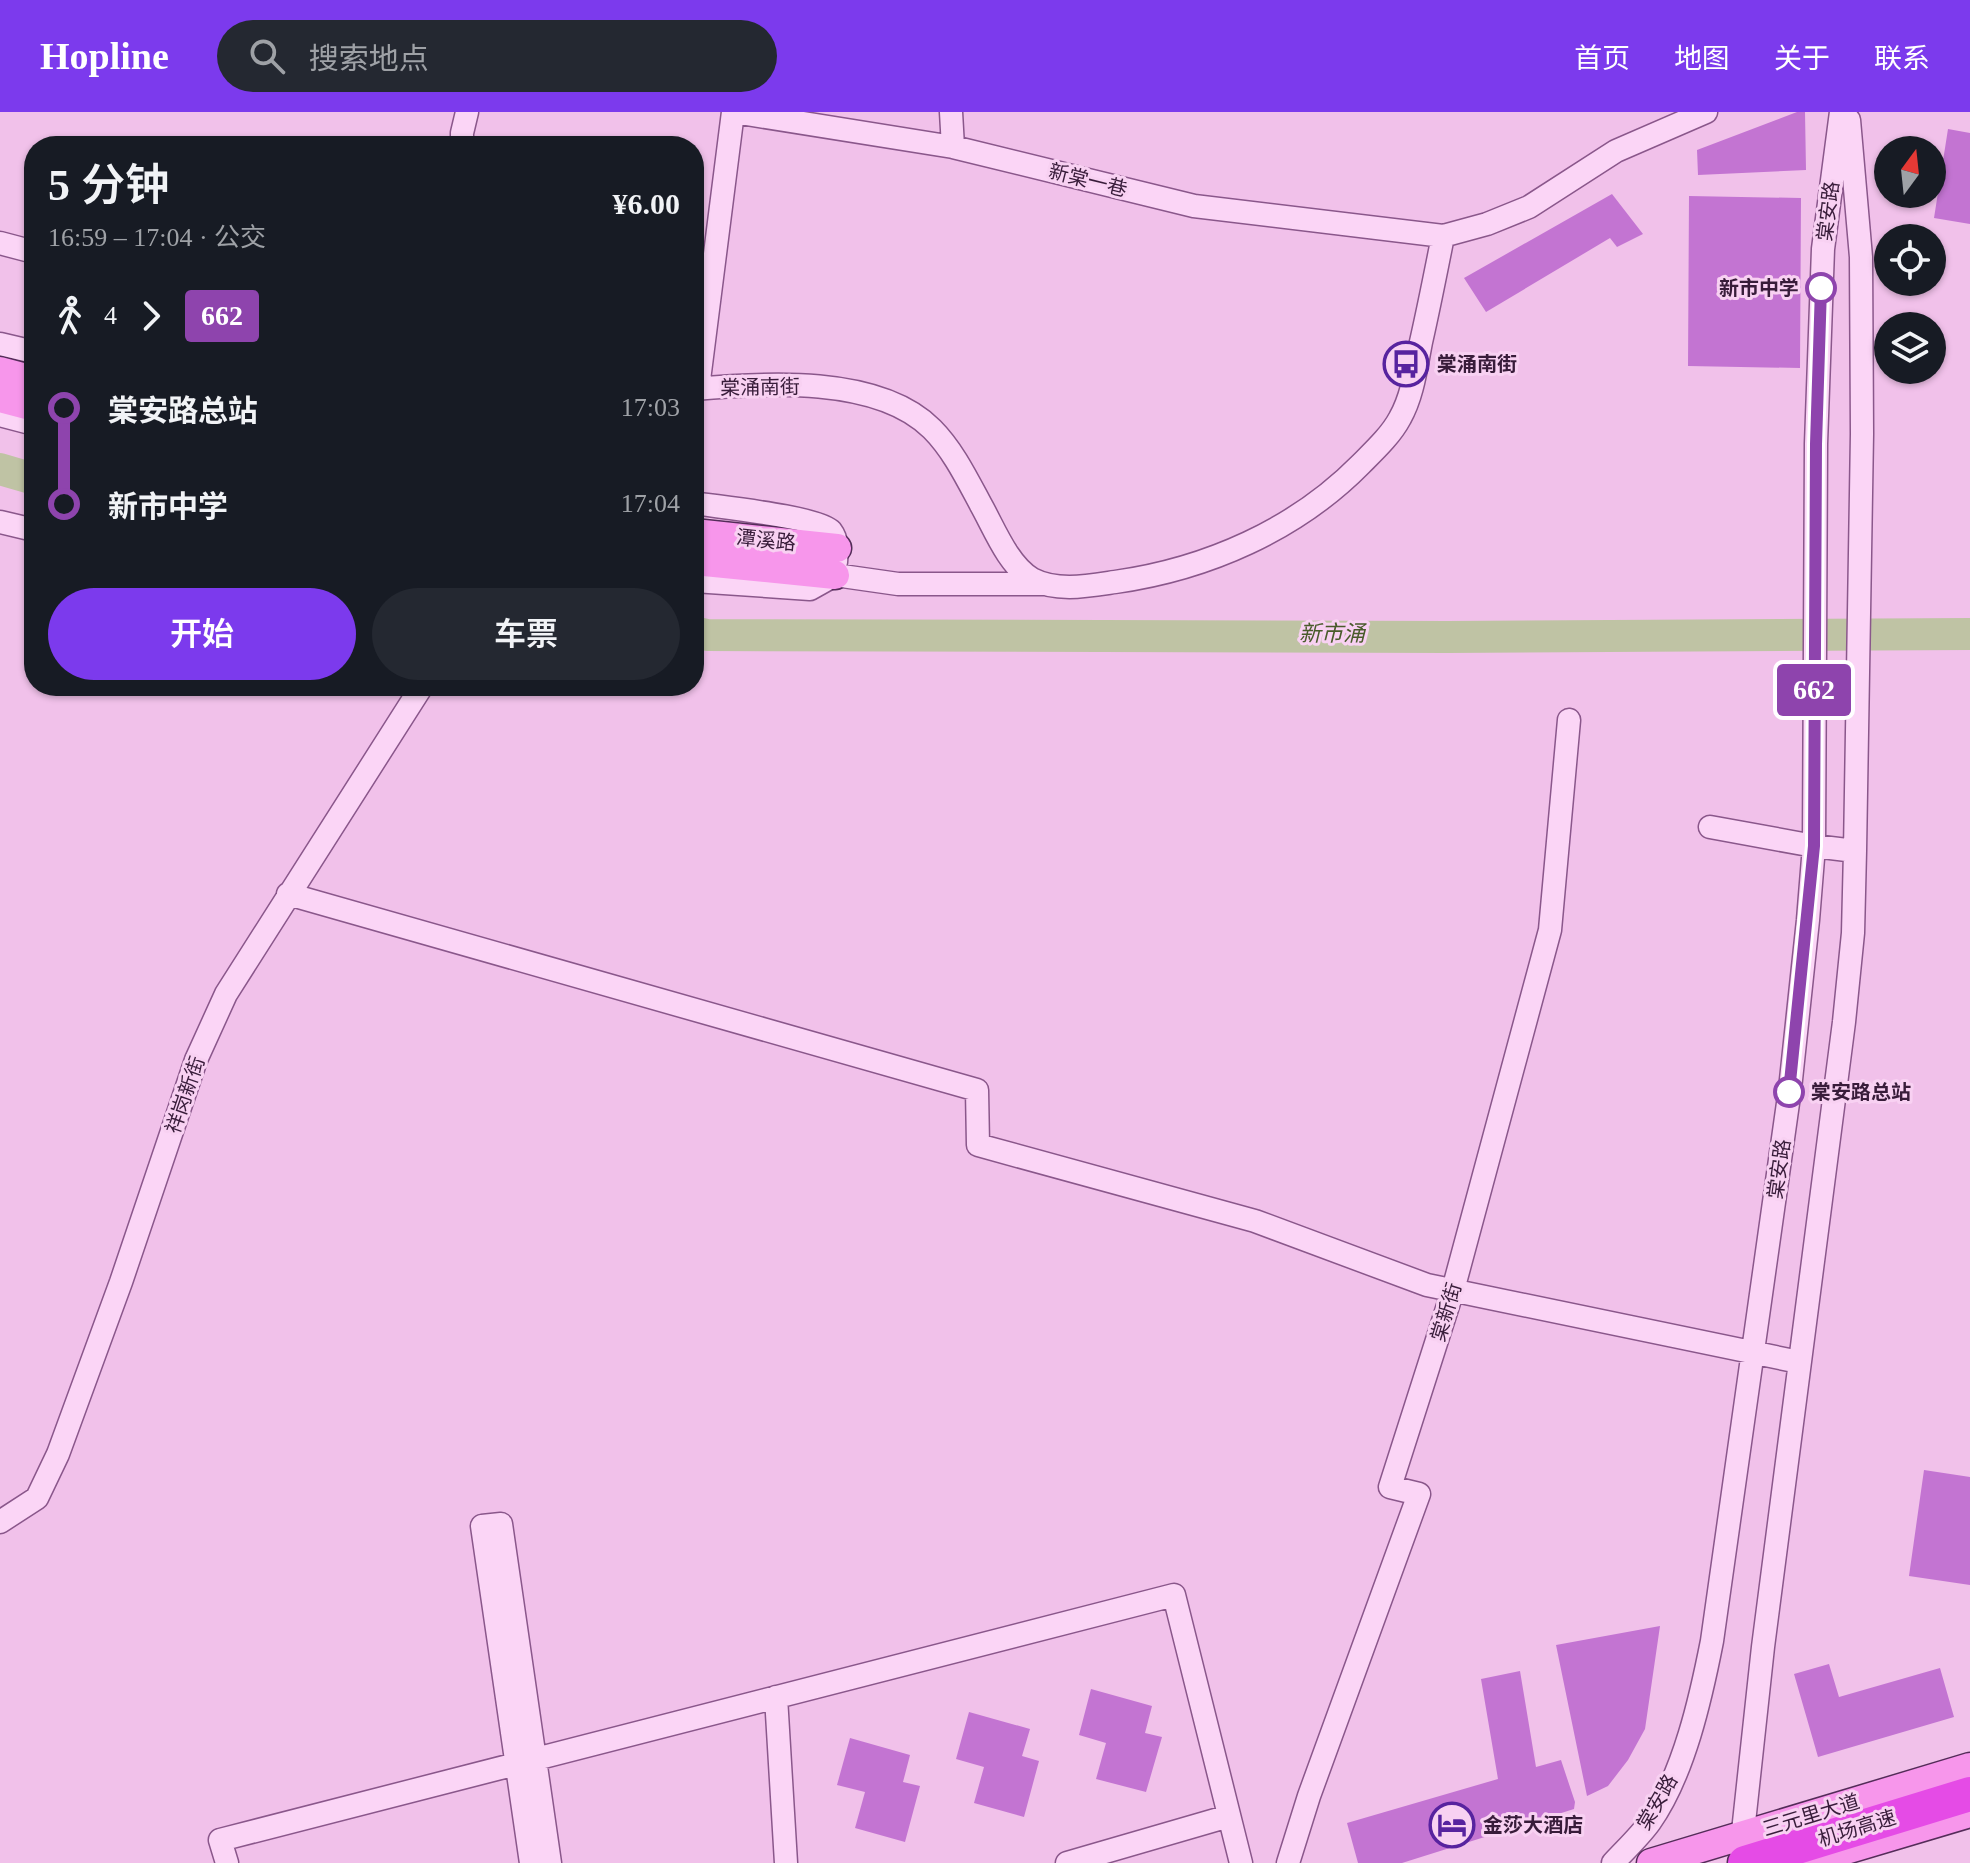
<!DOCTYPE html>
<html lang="zh">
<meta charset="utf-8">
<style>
body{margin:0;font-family:"Times New Roman","Noto Sans SC",serif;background:#242831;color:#f1f3f6;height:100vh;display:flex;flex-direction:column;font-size:30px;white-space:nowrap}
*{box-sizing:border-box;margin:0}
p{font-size:26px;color:#9ea1a6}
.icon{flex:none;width:44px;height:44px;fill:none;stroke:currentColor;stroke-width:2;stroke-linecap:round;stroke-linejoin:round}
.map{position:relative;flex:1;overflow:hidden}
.panel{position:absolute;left:24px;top:24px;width:680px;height:560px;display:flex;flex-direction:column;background:#171b24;border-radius:32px;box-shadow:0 2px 6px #0004}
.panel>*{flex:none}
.badge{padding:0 16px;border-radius:6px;font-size:28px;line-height:52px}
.needle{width:52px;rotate:15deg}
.buttons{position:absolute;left:1874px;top:24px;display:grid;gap:16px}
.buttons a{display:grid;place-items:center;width:72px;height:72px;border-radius:50%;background:#171b24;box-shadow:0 2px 6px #0004;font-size:40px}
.map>.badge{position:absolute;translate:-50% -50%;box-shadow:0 0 0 4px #fff}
.legs{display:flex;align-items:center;gap:12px;height:88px;padding:0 24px;font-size:26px}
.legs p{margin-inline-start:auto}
.headline{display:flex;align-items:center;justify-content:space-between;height:136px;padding:0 24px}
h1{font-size:44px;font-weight:600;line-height:60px}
.button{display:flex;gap:16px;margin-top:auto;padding:16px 24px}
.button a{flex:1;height:92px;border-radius:48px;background:#7c3aed;color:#fff;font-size:32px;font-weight:600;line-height:92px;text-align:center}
.button a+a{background:#242831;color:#f1f3f6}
ul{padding:0 24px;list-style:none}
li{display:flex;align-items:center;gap:28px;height:96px;font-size:30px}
li i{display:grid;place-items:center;width:12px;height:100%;margin:0 10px;background:currentColor}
li i::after{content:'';width:20px;height:20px;margin:-10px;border:6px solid;border-radius:50%;background:#171b24}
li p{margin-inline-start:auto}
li:first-child i{background:linear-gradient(#0000 50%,currentColor 0)}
li:last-child i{background:linear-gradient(currentColor 50%,#0000 0)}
header{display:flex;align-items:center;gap:48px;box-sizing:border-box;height:112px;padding:0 40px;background:#7c3aed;color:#fff}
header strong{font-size:38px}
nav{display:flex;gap:44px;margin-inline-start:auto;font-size:28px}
.search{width:560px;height:72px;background:#242831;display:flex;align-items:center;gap:20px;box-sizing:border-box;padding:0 28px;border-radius:44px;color:#9ea1a6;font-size:30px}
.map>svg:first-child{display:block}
</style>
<header>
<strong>Hopline</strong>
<div class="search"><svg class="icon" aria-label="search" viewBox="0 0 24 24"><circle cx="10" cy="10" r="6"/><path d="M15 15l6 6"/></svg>搜索地点</div>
<nav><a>首页</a><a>地图</a><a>关于</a><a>联系</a></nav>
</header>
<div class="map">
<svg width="1970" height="1751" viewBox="0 0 1970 1751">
<rect width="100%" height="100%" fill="#f1c1ea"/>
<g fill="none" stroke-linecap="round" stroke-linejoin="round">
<path stroke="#bfc3a4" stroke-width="32" d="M0,357L34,367
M694,520L707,523L1448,525L1970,522"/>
</g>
<path fill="#c374d2" d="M1797,0H1805L1806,58L1698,63L1697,38Z
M1948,17L1970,21V112L1934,106Z
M1612,82L1643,122L1617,135L1610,126L1486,200L1464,166Z
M1689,84L1801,86L1800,256L1688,254Z
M1924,1358L1970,1365V1473L1909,1464Z
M1660,1514L1645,1617L1628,1648L1608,1674L1587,1684L1556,1533Z
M1829,1552L1839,1585L1940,1556L1954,1605L1818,1645L1794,1562Z
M1520,1559L1536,1655L1561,1648L1575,1690L1574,1697L1402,1751H1358L1347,1711L1498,1667L1481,1567Z
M1091,1577L1152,1594L1145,1621L1162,1625L1146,1680L1096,1667L1106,1631L1079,1623Z
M969,1600L1030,1617L1022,1644L1039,1649L1024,1705L974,1691L984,1655L956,1647Z
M850,1626L910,1643L903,1670L920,1674L905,1730L855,1716L865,1680L837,1673Z"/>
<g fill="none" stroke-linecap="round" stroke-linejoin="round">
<g stroke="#8a578b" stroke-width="25">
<path id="minor" d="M734,0L953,35L1194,94L1443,124L1487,112L1529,95L1616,39L1706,0
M951,0L953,35
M462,34V21L467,0
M0,131L34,140
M0,232L34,240
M698,276L733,0
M694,277C764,271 878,263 932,317C953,338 967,367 981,393C994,416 1008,453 1032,467C1057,480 1088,474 1115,470C1207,457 1296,418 1361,352C1375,338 1391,323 1400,306C1413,283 1416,255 1421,230C1429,195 1436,159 1443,124
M0,303L34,312
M694,391C718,395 819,405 831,419C838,428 837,440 836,450
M0,410L34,418
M835,463L898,472H1043
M694,469L810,477L835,463
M1710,715L1814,734L1855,739
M288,782L977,978L978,1033L1255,1109L1427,1173L1799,1250
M0,1410L37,1386L58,1342L121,1170L196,948L226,882L422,574
M776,1585L786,1751
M1741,1738L1763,1535L1844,910L1853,821L1855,739L1862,322L1861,145L1849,8
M227,1751L220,1728L1174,1483L1241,1751
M531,1751L482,1414L501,1412L550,1751
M1067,1751L1229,1704
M1288,1751L1309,1684L1419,1382L1390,1375L1453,1178L1550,818L1569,608
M1613,1751C1625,1738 1640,1724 1650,1710C1684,1662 1701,1585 1712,1529L1790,977L1808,808L1814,734L1816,332L1823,137L1841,0"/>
</g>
<g stroke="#542c59" stroke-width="31">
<path id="major" d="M0,259L34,268
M0,286L34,295
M694,421L837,436
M694,449L835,463
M1651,1751L1970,1655
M1802,1751L1970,1701"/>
</g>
<g stroke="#542c59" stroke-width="37">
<path id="highway" d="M1745,1751L1970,1682"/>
</g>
<use href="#minor" stroke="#fbd5f6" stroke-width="22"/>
<use href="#major" stroke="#f796eb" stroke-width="28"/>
<use href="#highway" stroke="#e54be6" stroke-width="34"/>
</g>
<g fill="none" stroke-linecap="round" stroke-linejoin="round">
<g stroke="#fff" stroke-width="18">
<path id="line-1" d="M1789,980L1814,734L1816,332L1821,176"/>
</g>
<use href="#line-1" stroke="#8e44ad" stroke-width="12"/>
</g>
<defs>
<g id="bus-ring" transform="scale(2.3)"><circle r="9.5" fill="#f8d1f2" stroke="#57239f" stroke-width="1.5"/><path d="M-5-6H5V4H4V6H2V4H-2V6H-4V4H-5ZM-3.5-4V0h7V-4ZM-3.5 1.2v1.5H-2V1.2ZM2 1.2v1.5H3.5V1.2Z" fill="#57239f"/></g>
<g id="hotel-ring" transform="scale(2.3)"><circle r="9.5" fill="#f8d1f2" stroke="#57239f" stroke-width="1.5"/><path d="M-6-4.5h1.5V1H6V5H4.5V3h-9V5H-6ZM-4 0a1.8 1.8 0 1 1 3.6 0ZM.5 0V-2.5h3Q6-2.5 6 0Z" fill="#57239f"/></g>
</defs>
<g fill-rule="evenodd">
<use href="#bus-ring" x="1406" y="252"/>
<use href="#hotel-ring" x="1452" y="1713"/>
</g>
<g fill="#fff" stroke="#8e44ad" stroke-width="4">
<circle cx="1821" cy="176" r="14"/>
<circle cx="1789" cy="980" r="14"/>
</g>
<g text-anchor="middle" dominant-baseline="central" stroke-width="6" stroke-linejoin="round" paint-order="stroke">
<g font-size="20" fill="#381c3a" stroke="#f8d1f2">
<text transform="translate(1088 68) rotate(14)">新棠一巷</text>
<text transform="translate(1828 99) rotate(-83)">棠安路</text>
<text transform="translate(760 275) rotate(-1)">棠涌南街</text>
<text transform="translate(766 428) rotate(6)">潭溪路</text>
<text transform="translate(185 983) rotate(-71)">祥岗新街</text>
<text transform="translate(1779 1057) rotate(-82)">棠安路</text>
<text transform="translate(1446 1200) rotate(-73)">棠新街</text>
<text transform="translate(1657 1690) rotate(-60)">棠安路</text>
<text transform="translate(1811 1703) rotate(-17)">三元里大道</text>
<text transform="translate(1857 1716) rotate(-17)">机场高速</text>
</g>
<g font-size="20" font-weight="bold" fill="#381c3a" stroke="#f8d1f2" text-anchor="end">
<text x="1799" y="176">新市中学</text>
<text x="1811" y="980" text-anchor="start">棠安路总站</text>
</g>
<g font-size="20" font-weight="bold" fill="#381c3a" stroke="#f8d1f2" text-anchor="start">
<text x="1437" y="252">棠涌南街</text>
<text x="1483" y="1713">金莎大酒店</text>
</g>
<g font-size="22" font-style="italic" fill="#495b2b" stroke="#f8d1f2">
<text x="1332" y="521">新市涌</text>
</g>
</g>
</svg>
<div class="buttons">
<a><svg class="needle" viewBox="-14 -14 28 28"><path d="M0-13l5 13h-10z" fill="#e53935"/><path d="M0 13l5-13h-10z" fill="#9ea1a6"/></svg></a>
<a><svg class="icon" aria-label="locate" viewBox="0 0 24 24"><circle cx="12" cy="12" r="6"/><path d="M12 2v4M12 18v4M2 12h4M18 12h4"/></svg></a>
<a><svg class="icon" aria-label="layers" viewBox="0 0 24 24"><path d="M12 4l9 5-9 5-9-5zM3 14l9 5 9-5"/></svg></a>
</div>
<b class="badge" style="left:1814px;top:578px;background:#8e44ad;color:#fff">662</b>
<section class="panel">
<div class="headline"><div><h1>5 分钟</h1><p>16:59 – 17:04 · 公交</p></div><b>¥6.00</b></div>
<div class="legs"><svg class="icon" aria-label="walk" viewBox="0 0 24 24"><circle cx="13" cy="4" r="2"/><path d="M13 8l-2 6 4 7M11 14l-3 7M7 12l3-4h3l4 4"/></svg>4<svg class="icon" aria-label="forward" viewBox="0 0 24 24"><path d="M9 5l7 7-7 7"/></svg><b class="badge" style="background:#8e44ad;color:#fff">662</b></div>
<ul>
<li><i style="color:#8e44ad"></i><b>棠安路总站</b><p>17:03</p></li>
<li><i style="color:#8e44ad"></i><b>新市中学</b><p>17:04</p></li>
</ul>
<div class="button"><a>开始</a><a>车票</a></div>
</section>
</div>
